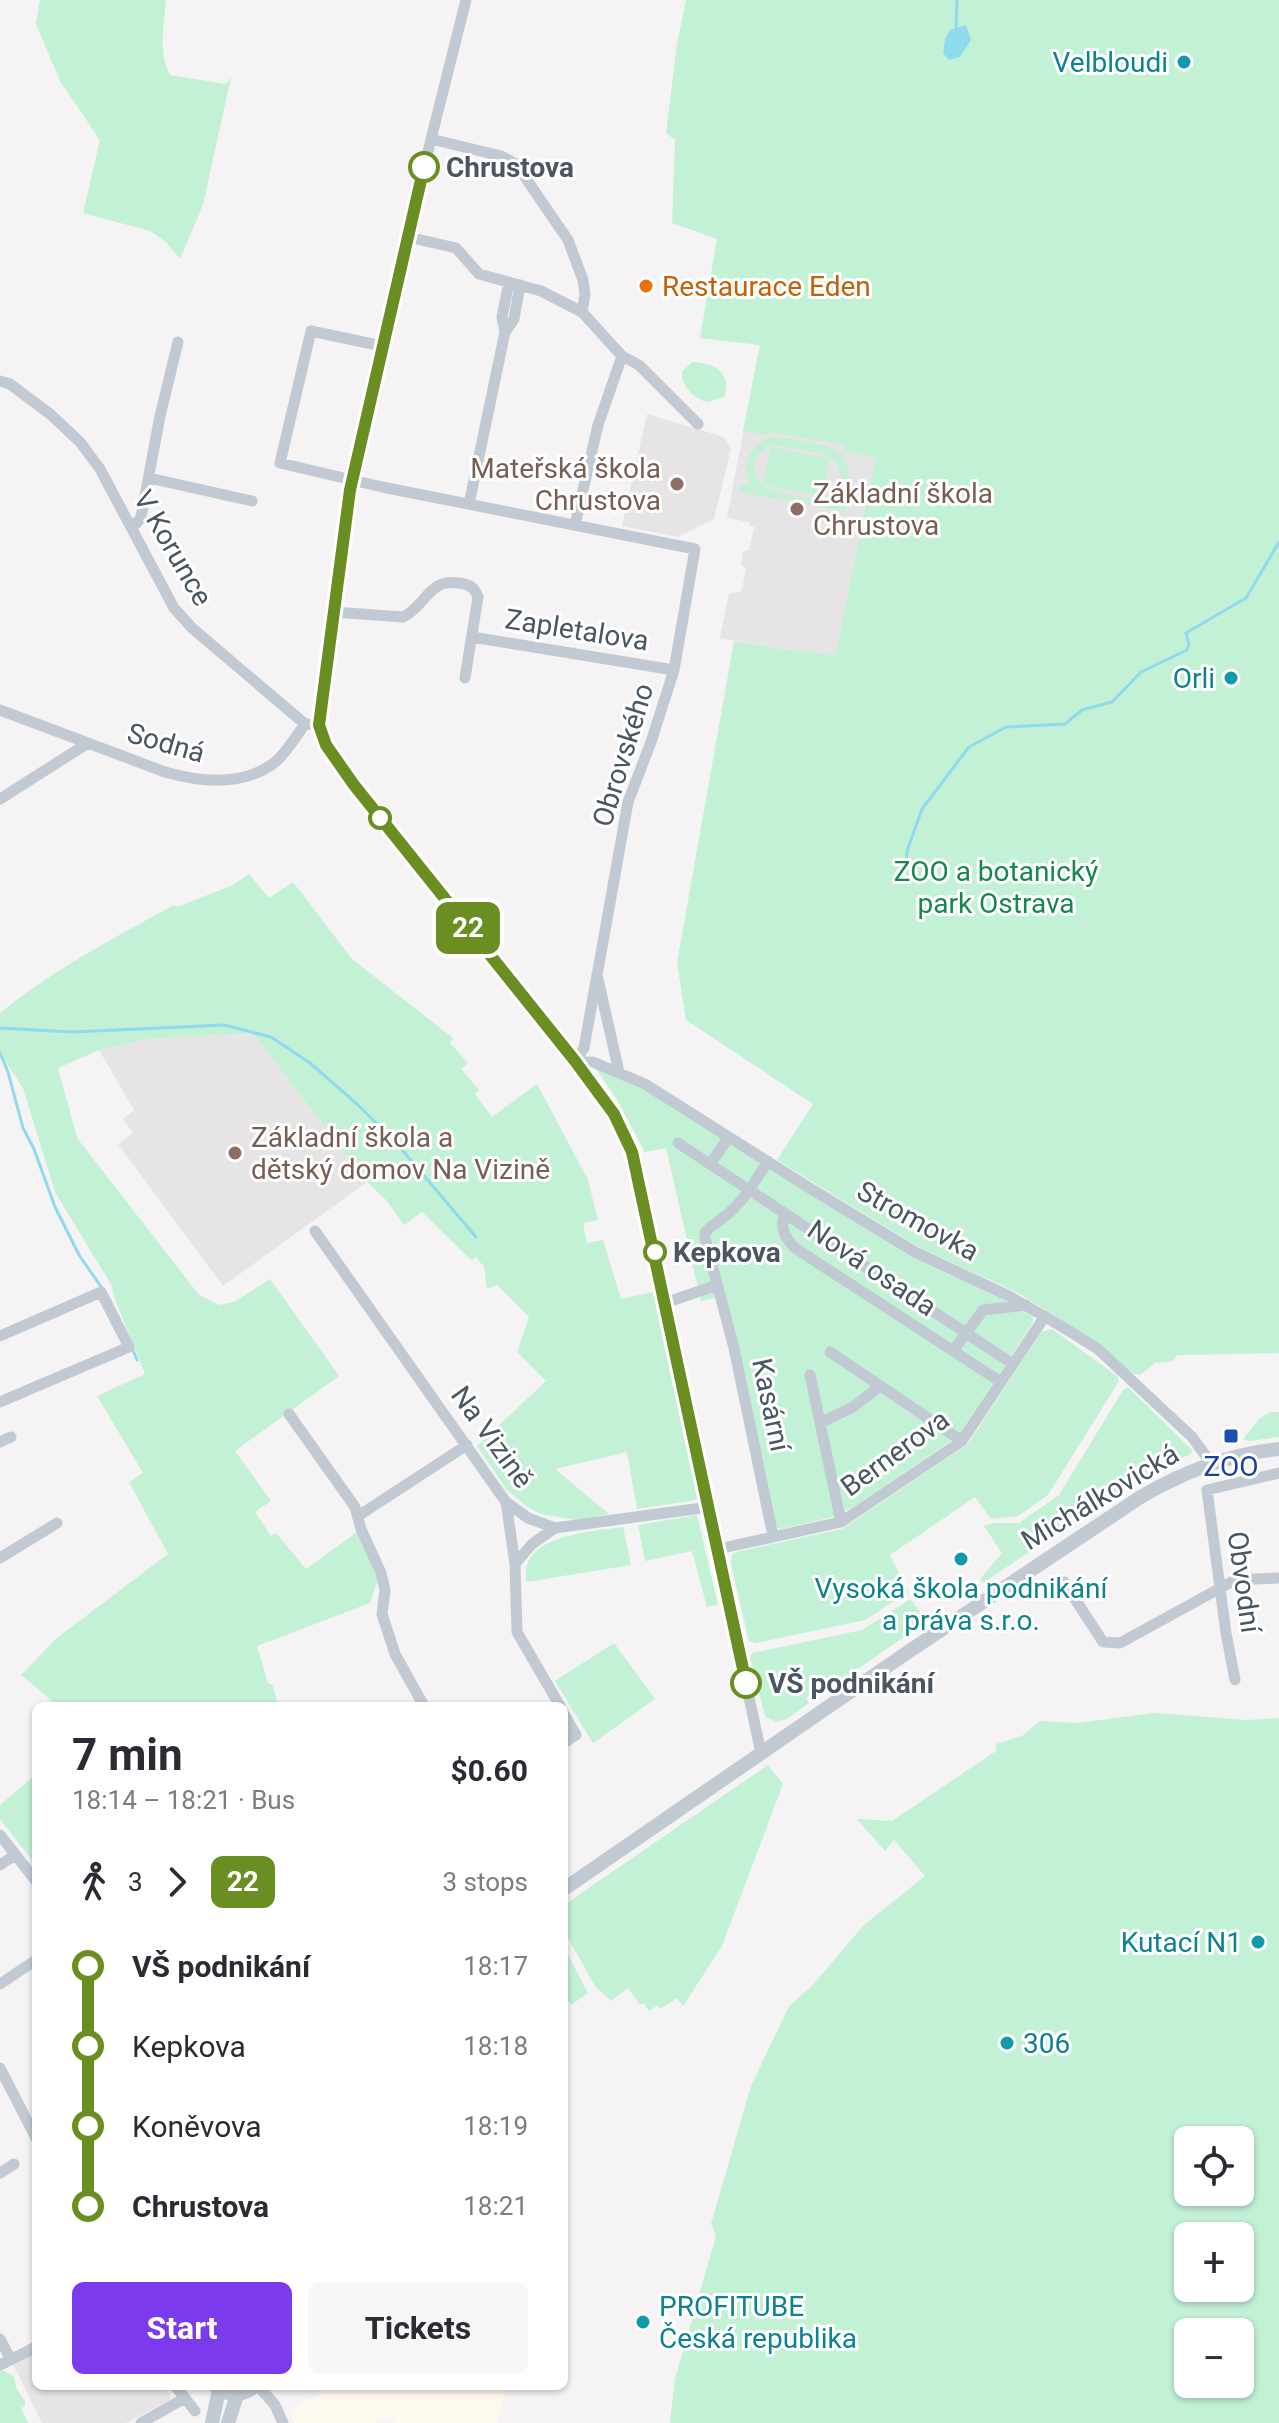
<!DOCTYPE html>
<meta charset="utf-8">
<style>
body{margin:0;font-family:Roboto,sans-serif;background:#f7f7f7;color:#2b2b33;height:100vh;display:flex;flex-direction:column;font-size:30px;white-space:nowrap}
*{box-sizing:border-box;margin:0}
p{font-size:26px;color:#7c7c81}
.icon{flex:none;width:44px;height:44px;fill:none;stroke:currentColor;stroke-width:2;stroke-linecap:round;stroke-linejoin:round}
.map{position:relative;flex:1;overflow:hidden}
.panel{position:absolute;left:32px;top:1702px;width:536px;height:688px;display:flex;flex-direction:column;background:#fff;border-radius:12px;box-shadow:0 2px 6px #0004}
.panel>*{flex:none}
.badge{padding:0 16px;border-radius:12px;font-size:28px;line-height:52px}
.fabs{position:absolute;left:1174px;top:2126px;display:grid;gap:16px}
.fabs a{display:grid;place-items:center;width:80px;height:80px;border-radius:12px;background:#fff;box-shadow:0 2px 6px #0004;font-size:40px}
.map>.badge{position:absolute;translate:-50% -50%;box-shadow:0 0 0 4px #fff}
.legs{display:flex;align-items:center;gap:12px;height:88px;padding:0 40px;font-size:26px}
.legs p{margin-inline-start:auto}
.headline{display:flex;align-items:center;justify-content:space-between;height:136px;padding:0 40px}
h1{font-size:44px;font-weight:700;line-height:60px}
.primary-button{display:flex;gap:16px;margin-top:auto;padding:16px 40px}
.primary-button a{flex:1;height:92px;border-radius:12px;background:#7c3aed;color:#fff;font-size:32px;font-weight:700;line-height:92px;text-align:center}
.primary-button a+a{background:#f7f7f7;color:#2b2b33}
ul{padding:0 40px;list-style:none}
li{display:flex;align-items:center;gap:28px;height:80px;font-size:30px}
li i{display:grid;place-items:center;width:12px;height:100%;margin:0 10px;background:currentColor}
li i::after{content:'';width:20px;height:20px;margin:-10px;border:6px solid;border-radius:50%;background:#fff}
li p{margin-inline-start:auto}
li:first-child i{background:linear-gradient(#0000 50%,currentColor 0)}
li:last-child i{background:linear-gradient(currentColor 50%,#0000 0)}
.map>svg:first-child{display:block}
</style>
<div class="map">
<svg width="1279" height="2423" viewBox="0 0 1279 2423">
<rect width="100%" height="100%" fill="#f5f3f3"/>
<path fill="#fdf9ef" d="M317,2386H504L506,2389L498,2423H394L393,2419L377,2423H294L289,2411L321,2393Z"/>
<path fill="#e6e4e5" d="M758,354L892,382L835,655L782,649L720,638L729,594L741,592L746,569L741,564L743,552L749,550L754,527L749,525V522L727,518Z
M647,414L724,437L731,449L714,519L678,537L622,526Z
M253,1033L367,1182L223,1286L118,1144L133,1133L123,1119L134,1110L99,1050L147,1039Z
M36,2347V2386H164L170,2394V2400L126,2423H42L11,2360Z"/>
<path fill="#c3f1d5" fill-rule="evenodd" d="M40,0H166C164,25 158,52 170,75L226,84L231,77L203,205L180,259L166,242L150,231L83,213L100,140L60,81L36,24Z
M686,0H1279V1353L1177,1355L1173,1361L1155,1363L1140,1375L1131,1373L1098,1343L1018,1293L920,1248L777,1160L813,1104L686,1020L677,963L734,641L782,649L835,655L876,458L844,451V445L770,432L768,435L743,431L760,345L700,338L717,239L672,223L675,140L666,133L677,44Z
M693,362C714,362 734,375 724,397L707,402C693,398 681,386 682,371Z
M773,437C788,438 816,442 831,448C855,457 852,487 835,501L846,504L844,511L740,492L741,484L751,485C740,464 749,444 773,437ZM775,445L825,454C847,465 847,497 820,499C806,500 777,492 764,487C748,471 752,450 775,445Z
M770,447L830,459L823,496L763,485Z
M249,874L269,898L293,882L352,959L453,1038L450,1043L468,1063L461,1069L479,1090L475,1094L492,1117L537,1084L588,1180L598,1220L583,1223L587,1243L603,1240L621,1299L653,1292L697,1497L696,1500L637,1509L627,1452L555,1469L609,1514L577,1520L541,1514L526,1506L507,1490L477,1446L546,1381L517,1352L529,1317L497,1285L487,1289L484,1267L476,1257L471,1260L422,1212L404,1225L386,1200L367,1182L253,1033L147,1039L99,1050L58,1068L77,1138L199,1295L220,1305L236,1301L270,1279L339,1376L235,1451L271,1501L255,1512L271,1536L276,1533L306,1569L357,1532L378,1580L370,1603L257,1646L268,1683L273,1685L278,1706H58L21,1675L58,1637L168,1554L129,1482L143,1473L97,1396L145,1374L114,1297L112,1286L55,1192L23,1088L0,1053V1013C53,970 114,938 174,905L177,907L233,885Z
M595,1067L628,1079L1033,1317V1322L961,1434L853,1507L833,1517L780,1529L775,1526L723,1296L701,1301L666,1148L645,1152L617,1100Z
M1052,1329L1117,1376L1119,1381L1048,1495L1018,1516L991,1519L975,1497L890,1555L908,1592L865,1620L756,1643L749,1641L731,1564L732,1555L736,1552L842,1529L968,1444L1041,1332Z
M1128,1387L1191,1449L1192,1453L1125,1488L983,1583L980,1579L1002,1553L984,1526L994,1523H1019L1059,1495L1123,1390Z
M1270,1412H1279V1437L1250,1441L1243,1439L1259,1419Z
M697,1515L718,1605L707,1607L692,1551L645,1561L638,1525Z
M623,1527L631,1565L526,1582C526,1576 525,1568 528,1563C539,1534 596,1531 623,1527Z
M909,1600L912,1601L926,1620L924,1623L816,1698L813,1693L806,1698L809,1703L787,1719L776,1722L765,1716L750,1656L752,1653L862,1630Z
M614,1643L655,1699L593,1743L555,1681Z
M1154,1713L1247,1720L1279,1718V2423H670L675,2379L716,2236L711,2224L751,2086L789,2006L811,1987L864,1925L925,1876L894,1840L885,1851L857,1819L892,1821L996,1751V1744L1022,1736L1040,1721L1078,1723ZM1240,2140V2192H1188V2140ZM1188,2236H1240V2288H1188ZM1188,2332H1240V2384H1188Z
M768,1765L783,1784L722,1946L683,2006L677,1998L660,2009L658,2005L649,2011L644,2003L640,2005L628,1988L611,2001L595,1986L564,1931V1905Z
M36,1774V1865L0,1819V1805Z
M564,1947L588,1993L571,2005L564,1995Z
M2,2370L14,2376L16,2388L25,2401V2406L21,2408L28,2423H0V2371Z"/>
<path fill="#90daee" d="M966,25L971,40L960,57L949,60L943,53L945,39L950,30Z"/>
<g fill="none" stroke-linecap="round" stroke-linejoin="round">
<path stroke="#90daee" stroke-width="3" d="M956,28L957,0
M906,871L907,851L922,809L969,747L1006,727L1065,724L1082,710L1112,702L1141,672L1187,650L1189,644L1186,633L1246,598L1279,542
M0,1028L72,1032L224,1025L271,1037L310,1063L357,1104L397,1144L476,1237
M0,1053L8,1072L23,1128L34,1149L55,1207L79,1255L102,1288
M132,1348L137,1360"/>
<path stroke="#c1cad2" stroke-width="11" d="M466,0L431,139L352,480L319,725L326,745L354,785L575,1061L614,1114L632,1152L761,1753
M431,139L501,156L516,164L568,240L583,280L585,294L582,312
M408,237L456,248L479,274L541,291L582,312L622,356L639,365L698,424
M505,332L502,317L509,282
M382,346L311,331L280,463L382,487L695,549L674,670L651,742L628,802L584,1048L575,1061L593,1062L645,1084L808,1187L915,1252L1009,1296L1061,1326L1098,1349L1192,1437L1211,1463
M0,381L10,384L50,414L80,442L100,469L174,608L192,628L305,724L319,725
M149,478L252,501
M469,504L505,332L514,319L520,285
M575,525L598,425L622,356
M132,528L140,519L142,512L160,416L178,342
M333,612L403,617C425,607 429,578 458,583C468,584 474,586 478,597L465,678
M472,637L674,670
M0,710L165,772C200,782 242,787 274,763C286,754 296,736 305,724
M0,799L88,743
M598,979L619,1072
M678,1143L1013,1364
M768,1161C756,1179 746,1198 730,1212C722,1220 712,1224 705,1233V1238L734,1348L773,1536
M710,1164L729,1137
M785,1214C779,1229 785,1237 795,1248L1001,1382
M315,1231L506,1502L528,1518L555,1528L709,1507
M665,1303L717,1285
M0,1336L101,1292L129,1347L0,1402
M953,1351L983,1310L1026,1305
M830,1352L962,1441
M810,1375L841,1522
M289,1414L355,1507L361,1529L381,1573L385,1590L382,1614L395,1654L424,1706
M820,1423L853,1407L880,1386
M0,1442L11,1437
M506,1502L515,1564
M358,1516L467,1445
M555,1528L532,1544L515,1564L517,1632L560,1706
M718,1549L841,1522L962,1441L1045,1316
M0,1558L57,1523
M1064,1582L1103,1642L1120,1643L1235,1580L1279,1578
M1235,1680L1226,1633L1207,1490L1279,1473
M564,1714L576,1735L564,1743
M0,1835L36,1881
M0,1865L15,1855
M0,1984L36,1960
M0,2068L36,2138
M0,2173L14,2164
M0,2339L11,2360
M0,2365L36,2347
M258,2386L275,2405L283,2423
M185,2398L195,2411
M141,2423L185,2398L175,2386"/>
<path stroke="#c1cad2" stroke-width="14" d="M564,1889L908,1652L1139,1498C1183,1472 1228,1454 1279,1449
M215,2386C228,2397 242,2397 255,2386
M212,2423L219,2390
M228,2423L237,2395"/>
</g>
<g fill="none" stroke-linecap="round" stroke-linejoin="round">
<g stroke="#fff" stroke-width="18">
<path id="line-1" d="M424,167L350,490L319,725L326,745L354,785L575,1061L614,1114L632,1152L746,1683"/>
</g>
<use href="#line-1" stroke="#6b8e23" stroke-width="12"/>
</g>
<g fill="#0f9aa8" stroke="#fff" stroke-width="3">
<circle cx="1184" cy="62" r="8"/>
<circle cx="1231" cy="678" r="8"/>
<circle cx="961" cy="1559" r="8"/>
<circle cx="1258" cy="1942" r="8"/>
<circle cx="1007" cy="2043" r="8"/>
<circle cx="643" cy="2322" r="8"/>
</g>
<g fill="#fff" stroke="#6b8e23" stroke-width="4">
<circle cx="424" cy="167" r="14"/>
<circle cx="380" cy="818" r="10"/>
<circle cx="655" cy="1252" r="10"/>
<circle cx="746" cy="1683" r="14"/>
</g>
<circle fill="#e8710a" stroke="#fff" stroke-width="3" cx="646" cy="286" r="8"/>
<g fill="#8d6e63" stroke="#fff" stroke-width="3">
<circle cx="677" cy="484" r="8"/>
<circle cx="797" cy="509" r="8"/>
<circle cx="235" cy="1153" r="8"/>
</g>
<rect fill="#1a4fb4" stroke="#fff" stroke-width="3" x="1223" y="1428" width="16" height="16" rx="4"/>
<g text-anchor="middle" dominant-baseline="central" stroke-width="6" stroke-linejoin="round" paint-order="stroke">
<g font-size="28" fill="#0d838f" stroke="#fff" text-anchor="end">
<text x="1168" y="62">Velbloudi</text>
<text x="1215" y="678">Orli</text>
<text x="961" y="1588" text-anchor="middle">Vysoká škola podnikání<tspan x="961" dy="32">a práva s.r.o.</tspan></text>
<text x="1242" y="1942">Kutací N1</text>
<text x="1023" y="2043" text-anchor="start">306</text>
<text x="659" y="2306" text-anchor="start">PROFITUBE<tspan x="659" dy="32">Česká republika</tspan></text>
</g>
<g font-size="28" font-weight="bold" fill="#4a5661" stroke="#fff" text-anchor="start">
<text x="446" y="167">Chrustova</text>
<text x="673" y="1252">Kepkova</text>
<text x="768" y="1683">VŠ podnikání</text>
</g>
<g font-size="28" fill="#c56008" stroke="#fff" text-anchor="start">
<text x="662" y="286">Restaurace Eden</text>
</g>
<g font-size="28" fill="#785e54" stroke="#fff" text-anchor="start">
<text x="661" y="468" text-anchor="end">Mateřská škola<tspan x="661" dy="32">Chrustova</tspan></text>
<text x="813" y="493">Základní škola<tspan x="813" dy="32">Chrustova</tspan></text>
<text x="251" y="1137">Základní škola a<tspan x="251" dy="32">dětský domov Na Vizině</tspan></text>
</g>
<g font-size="28" fill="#4a5661" stroke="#fff">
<text transform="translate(173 548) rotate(60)">V Korunce</text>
<text transform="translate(577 630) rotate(9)">Zapletalova</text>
<text transform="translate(166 743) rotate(16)">Sodná</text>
<text transform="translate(623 755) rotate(-73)">Obrovského</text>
<text transform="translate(918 1221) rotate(29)">Stromovka</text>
<text transform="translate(872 1268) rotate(34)">Nová osada</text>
<text transform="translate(771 1405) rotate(78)">Kasární</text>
<text transform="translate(492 1437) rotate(54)">Na Vizině</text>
<text transform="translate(895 1453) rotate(-36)">Bernerova</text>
<text transform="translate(1100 1497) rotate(-31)">Michálkovická</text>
<text transform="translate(1244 1582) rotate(82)">Obvodní</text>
</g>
<g font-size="28" fill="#17864f" stroke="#fff">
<text x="996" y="871">ZOO a botanický<tspan x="996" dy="32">park Ostrava</tspan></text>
</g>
<g font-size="28" fill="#164399" stroke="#fff">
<text x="1231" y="1466">ZOO</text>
</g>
</g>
</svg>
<div class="fabs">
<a><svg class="icon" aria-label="locate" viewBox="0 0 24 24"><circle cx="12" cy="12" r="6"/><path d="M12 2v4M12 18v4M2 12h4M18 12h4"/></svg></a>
<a>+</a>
<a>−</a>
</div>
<b class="badge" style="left:468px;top:928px;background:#6b8e23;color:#fff">22</b>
<section class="panel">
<div class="headline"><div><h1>7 min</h1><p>18:14 – 18:21 · Bus</p></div><b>$0.60</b></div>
<div class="legs"><svg class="icon" aria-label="walk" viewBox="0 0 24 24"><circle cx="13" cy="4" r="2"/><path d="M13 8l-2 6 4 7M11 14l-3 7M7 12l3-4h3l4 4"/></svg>3<svg class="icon" aria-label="forward" viewBox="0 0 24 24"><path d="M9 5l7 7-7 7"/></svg><b class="badge" style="background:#6b8e23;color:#fff">22</b><p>3 stops</p></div>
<ul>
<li><i style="color:#6b8e23"></i><b>VŠ podnikání</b><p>18:17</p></li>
<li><i style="color:#6b8e23"></i><span>Kepkova</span><p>18:18</p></li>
<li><i style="color:#6b8e23"></i><span>Koněvova</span><p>18:19</p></li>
<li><i style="color:#6b8e23"></i><b>Chrustova</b><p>18:21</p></li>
</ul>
<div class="primary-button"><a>Start</a><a>Tickets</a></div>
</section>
</div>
